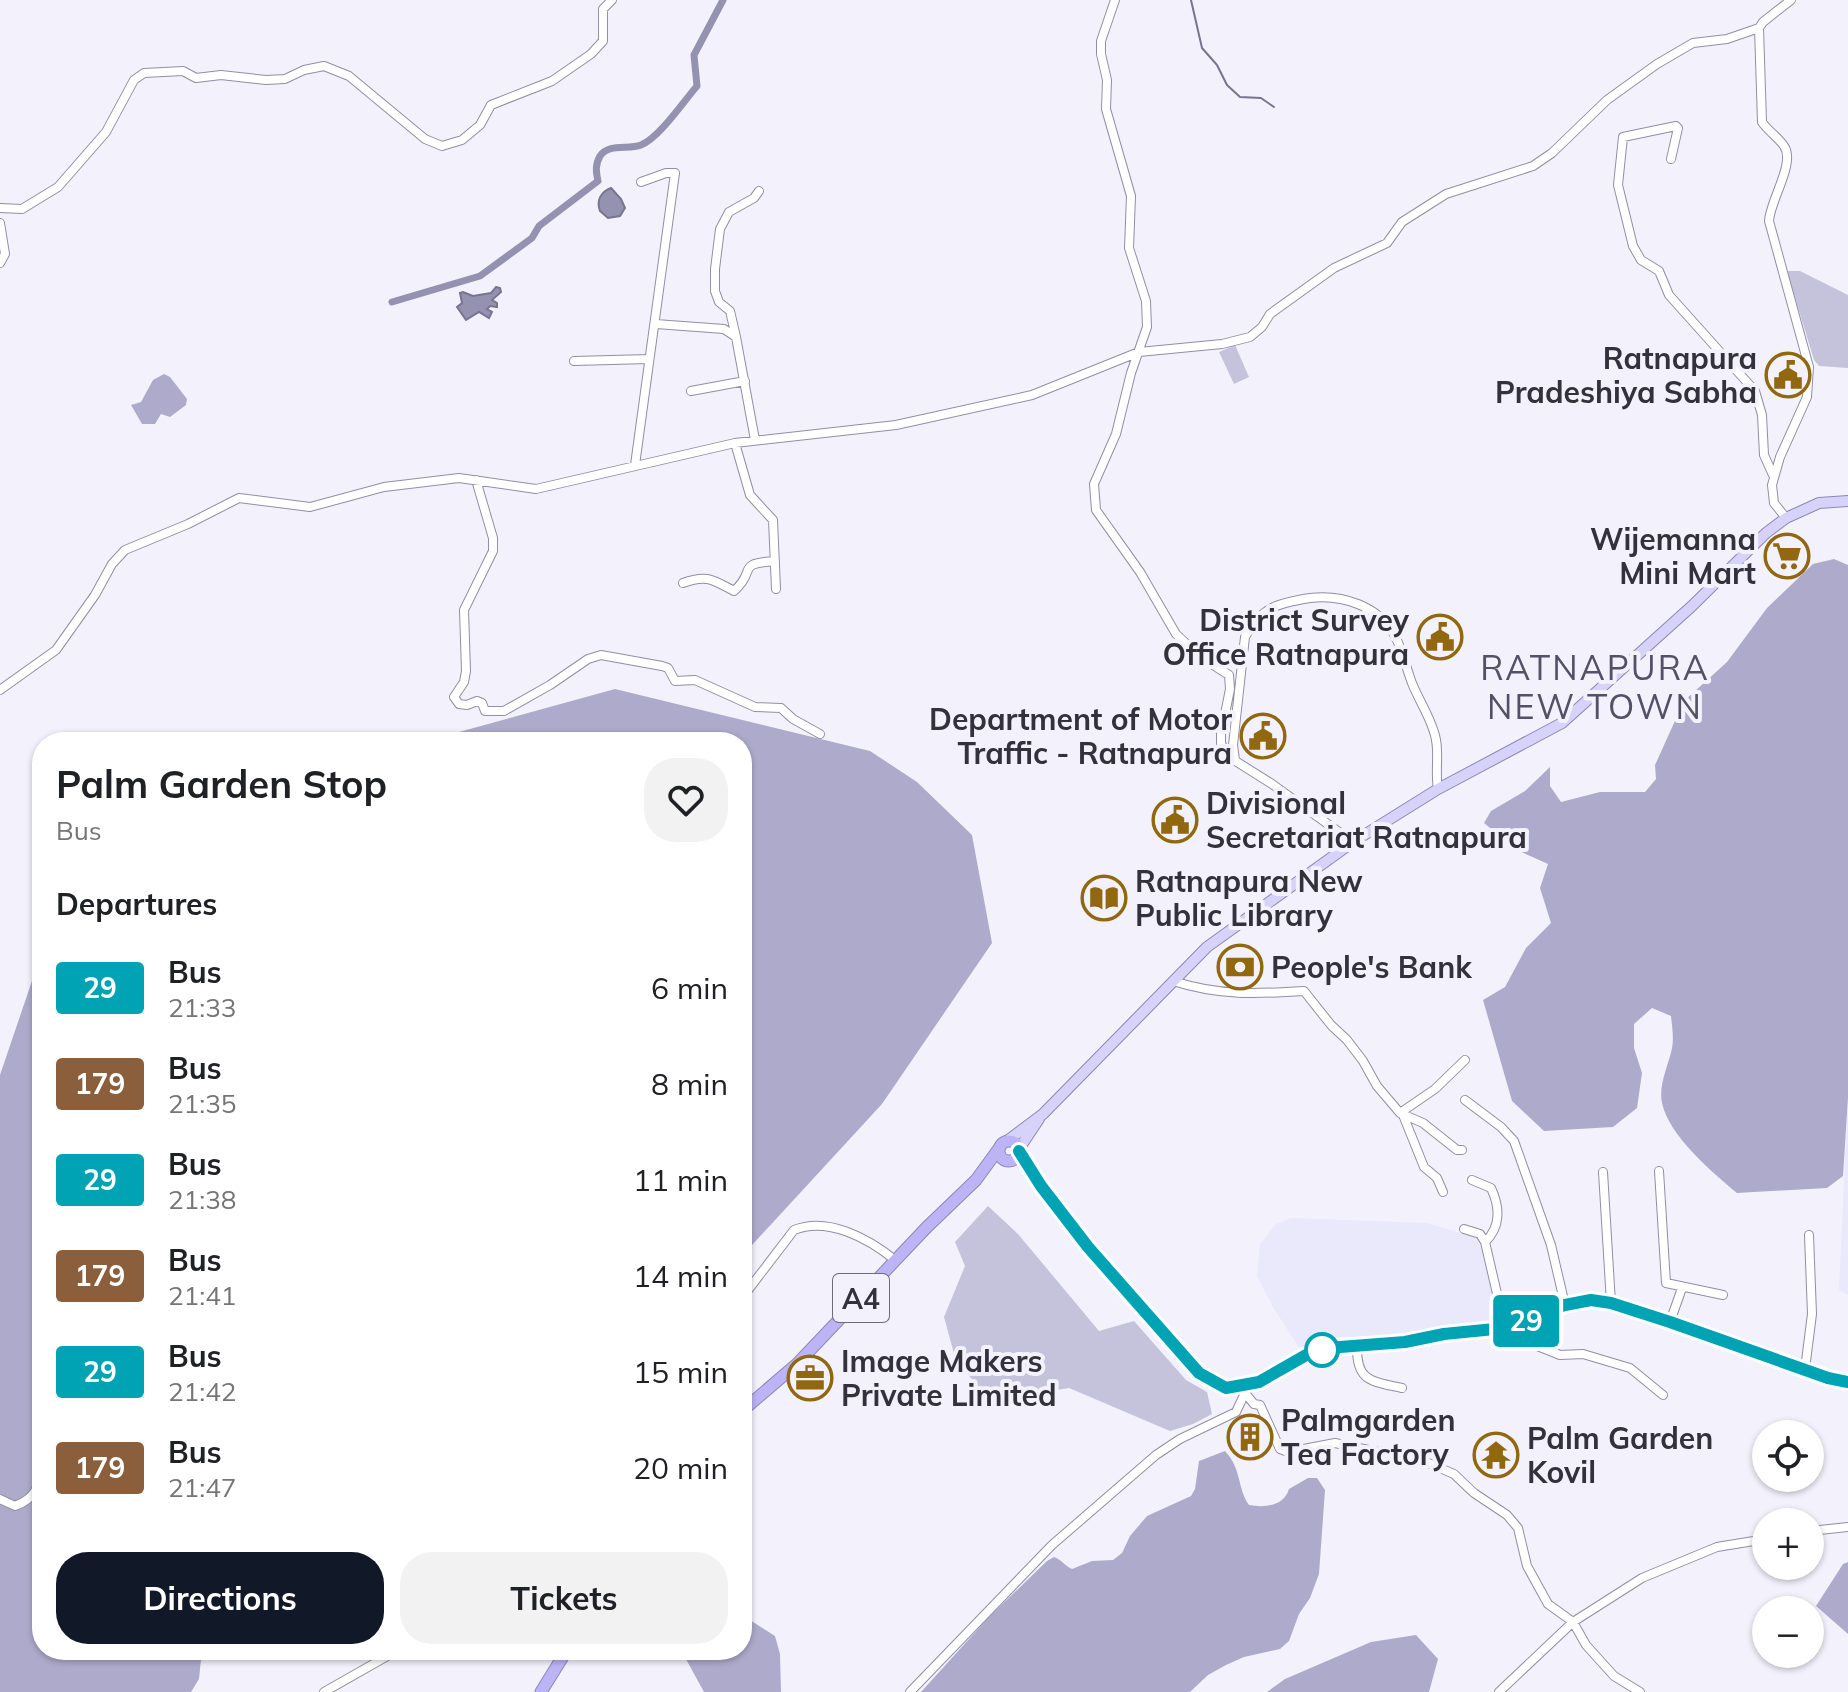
<!DOCTYPE html>
<meta charset="utf-8">
<style>
body{margin:0;font-family:Mulish,sans-serif;background:#f2f2f2;color:#202124;height:100vh;display:flex;flex-direction:column;font-size:30px;white-space:nowrap}
*{box-sizing:border-box;margin:0}
p{font-size:26px;color:#757577}
.icon{flex:none;width:44px;height:44px;fill:none;stroke:currentColor;stroke-width:2;stroke-linecap:round;stroke-linejoin:round}
.map{position:relative;flex:1;overflow:hidden}
.side{position:absolute;left:32px;top:732px;width:720px;height:928px;display:flex;flex-direction:column;background:#fff;border-radius:32px;box-shadow:0 2px 6px #0004}
.side>*{flex:none}
.badge{padding:0 16px;border-radius:6px;font-size:28px;line-height:52px}
.tools{position:absolute;left:1752px;top:1420px;display:grid;gap:16px}
.tools a{display:grid;place-items:center;width:72px;height:72px;border-radius:50%;background:#fff;box-shadow:0 2px 6px #0004;font-size:40px}
.map>.badge{position:absolute;translate:-50% -50%;box-shadow:0 0 0 4px #fff}
h2{padding:0 24px;font-size:30px;line-height:72px}
.round{display:grid;place-items:center;flex:none;width:84px;height:84px;border-radius:32px;background:#f2f2f2}
.head{display:flex;align-items:center;justify-content:space-between;height:136px;padding:0 24px}
h1{font-size:38px;font-weight:700;line-height:60px}
.primary-button{display:flex;gap:16px;margin-top:auto;padding:16px 24px}
.primary-button a{flex:1;height:92px;border-radius:32px;background:#111827;color:#fff;font-size:32px;font-weight:700;line-height:92px;text-align:center}
.primary-button a+a{background:#f2f2f2;color:#202124}
ul{padding:0;list-style:none}
li{display:flex;align-items:center;gap:24px;height:96px;padding:0 24px}
li div{flex:1}
li b{display:block;font-size:30px}
li em{font-style:normal}
li .badge{min-width:88px;font-weight:700;text-align:center}
.map>svg:first-child{display:block}
</style>
<div class="map">
<svg width="1848" height="1692" viewBox="0 0 1848 1692">
<rect width="100%" height="100%" fill="#f3f2fc"/>
<path fill="#eae8fb" d="M1848,1097V1295L1839,1290Z
M1291,1218L1427,1223L1477,1238L1488,1267L1499,1316L1492,1321L1420,1335L1342,1337L1322,1339L1304,1347H1299L1274,1309L1257,1276L1260,1244L1276,1224Z"/>
<path fill="#c5c2db" d="M1787,271H1800L1848,295V368L1819,366L1814,360Z
M1235,345L1249,377L1234,384L1219,352Z
M988,1206L1018,1234L1099,1331L1134,1321L1186,1380L1207,1392L1212,1414L1193,1424L1170,1431L1069,1388L1032,1394H985L956,1361L944,1317L965,1266L955,1242Z"/>
<path fill="#aeaacb" d="M164,374L170,377L187,399L186,405L170,417L161,414L155,424H142L131,405L141,402L153,380Z
M1834,559L1848,565V1097L1843,1176L1827,1188L1737,1193C1712,1172 1669,1136 1662,1103C1658,1085 1669,1064 1672,1048C1674,1038 1672,1026 1671,1016L1652,1008L1634,1024V1048L1642,1073L1637,1108L1613,1127L1544,1131L1512,1101L1483,1000L1505,987L1526,948L1551,923L1540,888L1548,864L1517,850L1484,823L1491,811L1525,791L1550,767V786L1561,802L1600,792H1645L1656,779L1655,765L1684,701L1727,662L1767,608L1813,564Z
M615,689L870,751L917,782L972,835L992,943L882,1104L742,1256V742H410L448,735Z
M42,967V1650H202L199,1679L191,1692H0V1075L35,972Z
M1225,1451C1242,1469 1237,1488 1249,1505C1265,1508 1284,1506 1289,1489L1308,1478H1317L1325,1490L1319,1574L1310,1598L1299,1614L1289,1641L1280,1649L1244,1657L1226,1665L1208,1675L1190,1692H921L989,1617L1047,1561L1054,1557C1062,1560 1065,1566 1072,1569L1092,1561L1113,1560L1122,1553L1130,1536L1147,1516L1191,1496L1195,1489L1199,1461Z
M1848,1562V1634L1816,1606L1843,1564Z
M742,1615L775,1636L780,1654L781,1692H704L681,1650H742Z
M1416,1635L1438,1659L1429,1692H1267L1285,1679L1371,1642Z"/>
<path fill="#9591b1" stroke="#78748e" stroke-width="2" d="M611,188L621,199L625,208L620,216L608,218L600,211C596,200 601,192 611,188Z
M496,287L500,288L501,292L492,300L497,303V307L490,306L487,309L492,312L489,318L479,312L466,320L457,307L462,303L460,293L463,292L473,296L491,293Z"/>
<g fill="none" stroke-linecap="round" stroke-linejoin="round">
<path stroke="#78748e" stroke-width="2" d="M1191,0L1202,48L1217,65L1227,85L1240,97L1261,98L1274,107"/>
<path stroke="#9591b1" stroke-width="7" d="M392,302L480,276L532,238L539,226L598,181C596,172 595,165 600,156C609,143 628,150 641,145C659,138 684,101 697,86L694,55L723,0"/>
<g stroke="#918ea5" stroke-width="10">
<path id="minor" d="M1115,0L1101,41V54L1107,80L1106,109L1131,196L1129,248L1146,301L1147,327L1131,373L1116,434L1094,484L1096,510L1140,572L1176,634L1199,656L1229,675L1230,689L1221,734V743L1226,755L1272,784L1353,842
M1671,159L1678,128L1676,126L1623,137L1618,185L1633,246L1641,260L1659,271L1669,295L1755,391L1762,415L1764,455L1773,475
M0,208L22,209L58,187L106,132L134,80L144,73L183,71L196,78L221,75L266,80L285,79L304,70L324,66L349,76L425,139L442,146L462,140L480,125L491,105L552,81L591,54L603,41V9L612,0
M0,223L5,254L0,263
M656,324L724,329L736,337
M574,361L649,359
M691,391L745,381
M755,440L736,337L730,311L719,302L715,291V269L720,229L729,212L754,198L759,191
M735,443L750,495L773,520L776,589
M635,465L675,173H666L641,182
M476,480L493,538V551L464,610L466,671L464,682L454,697L459,704L467,705L477,701L482,703L485,711H504L550,685L588,659L601,655L662,666L668,668L675,681L695,680L755,707L781,708L793,719L820,734
M1786,518L1774,503L1772,485L1780,457L1807,397L1809,367L1769,221C1770,200 1796,163 1784,146C1778,137 1768,131 1762,122L1759,28L1763,22L1791,0
M683,583C707,574 713,580 734,591C758,570 734,564 775,561
M0,690L56,650L95,595L112,564L125,550L188,524L239,498L310,507L384,487L459,478L536,489L735,443L896,425L1032,395L1139,352L1222,344L1250,337L1262,327L1270,314L1334,268L1387,243L1402,222L1446,194L1533,166L1552,153L1607,100L1657,64L1693,43L1727,39L1759,28
M1235,760L1233,745L1245,637C1261,607 1278,603 1310,598C1342,594 1379,606 1395,636C1403,651 1406,668 1412,683C1419,701 1433,721 1436,740C1439,756 1435,772 1438,789
M1173,981C1220,996 1256,994 1304,991L1331,1025L1347,1040L1363,1061L1377,1086L1400,1113L1423,1123L1457,1150H1462
M1465,1100L1501,1127L1514,1141L1551,1245L1565,1305
M1400,1113L1435,1089L1465,1060
M1403,1115L1424,1167L1437,1178L1443,1192
M1659,1171L1666,1283L1723,1295
M1603,1172L1611,1303
M1472,1180L1491,1188C1500,1207 1501,1227 1485,1242L1505,1328
M1464,1229L1480,1234L1485,1242
M742,1298L794,1230C828,1216 869,1239 895,1260
M1670,1322L1682,1288
M1514,1326L1530,1343L1560,1355L1583,1354L1630,1368L1663,1395
M1357,1345C1356,1382 1371,1381 1402,1388
M1805,1369L1812,1314L1809,1235
M1245,1393L1254,1404L1260,1405L1280,1449L1288,1452L1335,1443L1426,1462L1454,1474L1474,1493L1507,1515L1518,1528L1527,1566L1548,1604L1573,1622L1586,1645L1614,1676L1640,1692
M0,1499L15,1506C36,1498 38,1488 42,1467
M1810,1531L1848,1527
M324,1692L398,1650
M910,1692L1052,1545L1156,1455L1180,1439L1236,1412L1245,1393
M1499,1692L1573,1622L1642,1578L1717,1547L1766,1539"/>
</g>
<g stroke="#8d86b4" stroke-width="12">
<path id="major" d="M1007,1141L1043,1114L1207,947L1353,842L1438,789L1562,723L1692,606L1766,533L1786,518L1819,503L1848,501
M1019,1149L1039,1119"/>
</g>
<g stroke="#8d86b4" stroke-width="13">
<path id="highway" d="M999 1151a10 10 0 1 1 20 0a10 10 0 1 1-20 0Z
M1019,1151L1041,1186L1088,1247L1199,1373L1226,1388L1259,1382L1308,1354L1327,1348L1405,1342L1444,1334L1505,1328L1565,1305L1591,1300L1611,1303L1670,1322L1828,1378L1848,1382
M742,1411L797,1364L927,1227L976,1180L1000,1147
M541,1692L567,1650"/>
</g>
<use href="#minor" stroke="#fff" stroke-width="8"/>
<use href="#major" stroke="#d7d2f9" stroke-width="10"/>
<use href="#highway" stroke="#bdb4f5" stroke-width="11"/>
</g>
<g fill="none" stroke-linecap="round" stroke-linejoin="round">
<g stroke="#fff" stroke-width="18">
<path id="line" d="M1019,1151L1041,1186L1088,1247L1199,1373L1226,1388L1259,1382L1308,1354L1327,1348L1405,1342L1444,1334L1505,1328L1565,1305L1591,1300L1611,1303L1670,1322L1828,1378L1848,1382"/>
</g>
<use href="#line" stroke="#00a3b4" stroke-width="12"/>
</g>
<defs>
<g id="civic-ring" transform="scale(2.3)"><circle r="9.5" fill="#f3f2fc" stroke="#916810" stroke-width="1.5"/><path d="M-.6-6.5H3V-4.5H.6V-3L4-1V1h2V6H-6V1h2V-1L-.6-3ZM-1.2 2.5V6h2.4V2.5Z" fill="#916810"/></g>
<g id="supermarket-ring" transform="scale(2.3)"><circle r="9.5" fill="#f3f2fc" stroke="#916810" stroke-width="1.5"/><path d="M-6-5.5h2.5l.6 2H6L4.5 2H-2.5L-4.4-4H-6ZM-1.5 3.2a1.3 1.3 0 1 0 .1 0ZM3 3.2a1.3 1.3 0 1 0 .1 0Z" fill="#916810"/></g>
<g id="library-ring" transform="scale(2.3)"><circle r="9.5" fill="#f3f2fc" stroke="#916810" stroke-width="1.5"/><path d="M-6-4Q-3-5.5-.7-3.5V5Q-3 3-6 4ZM6-4Q3-5.5 .7-3.5V5Q3 3 6 4Z" fill="#916810"/></g>
<g id="bank-ring" transform="scale(2.3)"><circle r="9.5" fill="#f3f2fc" stroke="#916810" stroke-width="1.5"/><path d="M-6-4H6V4H-6ZM0-2.3a2.3 2.3 0 1 0 0 4.6a2.3 2.3 0 1 0 0-4.6Z" fill="#916810"/></g>
<g id="office-ring" transform="scale(2.3)"><circle r="9.5" fill="#f3f2fc" stroke="#916810" stroke-width="1.5"/><path d="M-6-3h4V-5.5h4V-3h4V5H-6ZM-1-4.5V-3h2v-1.5ZM-6 0V1H6V0Z" fill="#916810"/></g>
<g id="building-ring" transform="scale(2.3)"><circle r="9.5" fill="#f3f2fc" stroke="#916810" stroke-width="1.5"/><path d="M-4-6H4V6H1V3H-1V6H-4ZM-2.5-4.3h1.7v1.8h-1.7ZM.8-4.3h1.7v1.8H.8ZM-2.5-1h1.7V.8h-1.7ZM.8-1h1.7V.8H.8Z" fill="#916810"/></g>
<g id="temple-ring" transform="scale(2.3)"><circle r="9.5" fill="#f3f2fc" stroke="#916810" stroke-width="1.5"/><path d="M0-6L5-2H3V0L6.5 2.5H4V6H1.5V3h-3V6H-4V2.5H-6.5L-3 0V-2H-5Z" fill="#916810"/></g>
</defs>
<g fill-rule="evenodd">
<use href="#civic-ring" x="1788" y="375"/>
<use href="#supermarket-ring" x="1787" y="556"/>
<use href="#civic-ring" x="1440" y="637"/>
<use href="#civic-ring" x="1263" y="736"/>
<use href="#civic-ring" x="1175" y="820"/>
<use href="#library-ring" x="1104" y="898"/>
<use href="#bank-ring" x="1240" y="967"/>
<use href="#office-ring" x="810" y="1378"/>
<use href="#building-ring" x="1250" y="1437"/>
<use href="#temple-ring" x="1496" y="1455"/>
</g>
<circle fill="#fff" stroke="#00a3b4" stroke-width="4" cx="1322" cy="1350" r="16"/>
<g text-anchor="middle" dominant-baseline="central" stroke-width="8" stroke-linejoin="round" paint-order="stroke">
<rect fill="#f3f2fc" stroke="#6d6c75" stroke-width="2" x="833" y="1274" width="56" height="48" rx="6"/>
<g font-size="28" font-weight="bold" fill="#33323b">
<text x="861" y="1298">A4</text>
</g>
<g font-size="30" font-weight="bold" fill="#33323b" stroke="#f3f2fc" text-anchor="start">
<text x="1757" y="358" text-anchor="end">Ratnapura<tspan x="1757" dy="34">Pradeshiya Sabha</tspan></text>
<text x="1756" y="539" text-anchor="end">Wijemanna<tspan x="1756" dy="34">Mini Mart</tspan></text>
<text x="1409" y="620" text-anchor="end">District Survey<tspan x="1409" dy="34">Office Ratnapura</tspan></text>
<text x="1232" y="719" text-anchor="end">Department of Motor<tspan x="1232" dy="34">Traffic - Ratnapura</tspan></text>
<text x="1206" y="803">Divisional<tspan x="1206" dy="34">Secretariat Ratnapura</tspan></text>
<text x="1135" y="881">Ratnapura New<tspan x="1135" dy="34">Public Library</tspan></text>
<text x="1271" y="967">People's Bank</text>
<text x="841" y="1361">Image Makers<tspan x="841" dy="34">Private Limited</tspan></text>
<text x="1281" y="1420">Palmgarden<tspan x="1281" dy="34">Tea Factory</tspan></text>
<text x="1527" y="1438">Palm Garden<tspan x="1527" dy="34">Kovil</tspan></text>
</g>
<g font-size="34" letter-spacing="2" fill="#545166" stroke="#f3f2fc">
<text x="1595" y="667">RATNAPURA<tspan x="1595" dy="39">NEW TOWN</tspan></text>
</g>
</g>
</svg>
<div class="tools">
<a><svg class="icon" aria-label="locate" viewBox="0 0 24 24"><circle cx="12" cy="12" r="6"/><path d="M12 2v4M12 18v4M2 12h4M18 12h4"/></svg></a>
<a>+</a>
<a>−</a>
</div>
<b class="badge" style="left:1526px;top:1321px;background:#00a3b4;color:#fff">29</b>
<section class="side">
<div class="head"><div><h1>Palm Garden Stop</h1><p>Bus</p></div><a class="round"><svg class="icon" aria-label="heart" viewBox="0 0 24 24"><path d="M12 20l-8-8c-3-5 5-10 8-4 3-6 11-1 8 4z"/></svg></a></div>
<h2>Departures</h2>
<ul>
<li><span class="badge" style="background:#00a3b4;color:#fff">29</span><div><b>Bus</b><p>21:33</p></div><em>6 min</em></li>
<li><span class="badge" style="background:#8b5e3c;color:#fff">179</span><div><b>Bus</b><p>21:35</p></div><em>8 min</em></li>
<li><span class="badge" style="background:#00a3b4;color:#fff">29</span><div><b>Bus</b><p>21:38</p></div><em>11 min</em></li>
<li><span class="badge" style="background:#8b5e3c;color:#fff">179</span><div><b>Bus</b><p>21:41</p></div><em>14 min</em></li>
<li><span class="badge" style="background:#00a3b4;color:#fff">29</span><div><b>Bus</b><p>21:42</p></div><em>15 min</em></li>
<li><span class="badge" style="background:#8b5e3c;color:#fff">179</span><div><b>Bus</b><p>21:47</p></div><em>20 min</em></li>
</ul>
<div class="primary-button"><a>Directions</a><a>Tickets</a></div>
</section>
</div>
